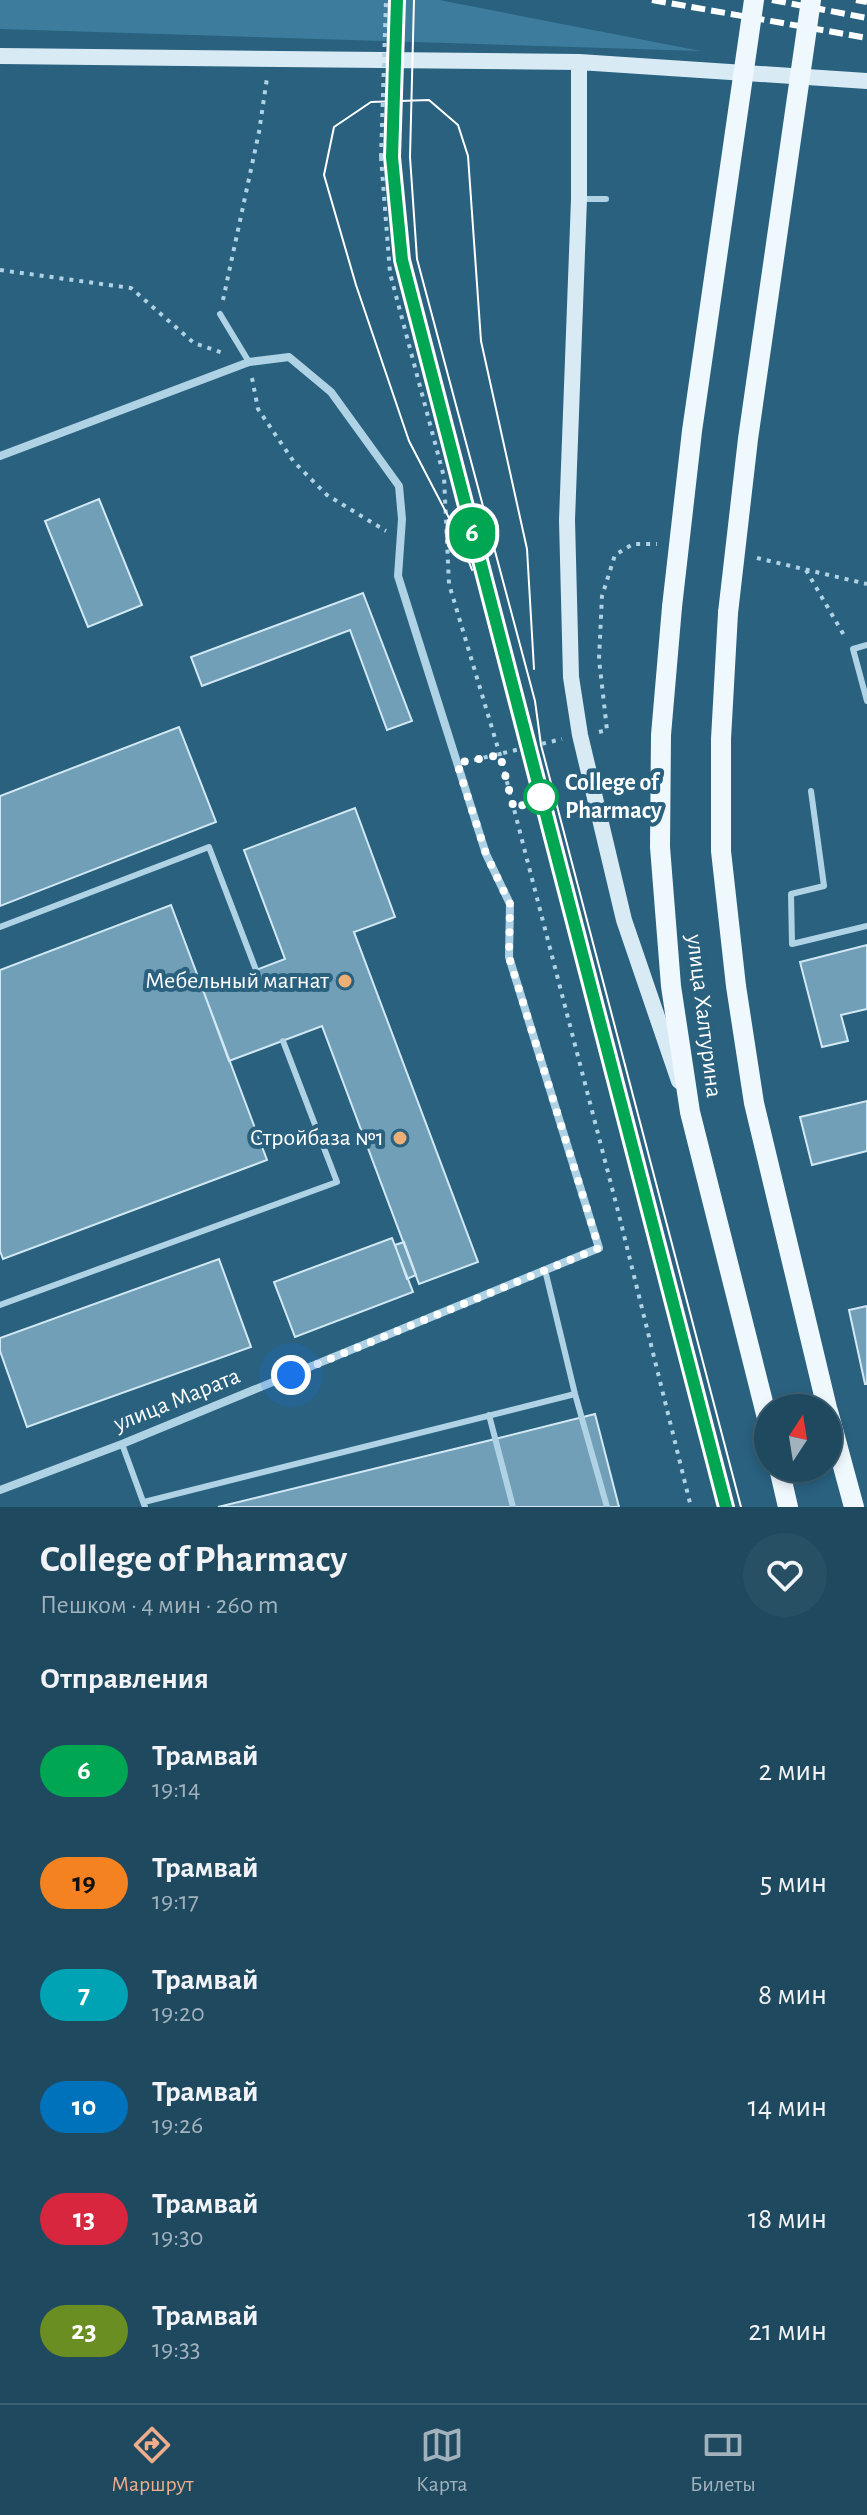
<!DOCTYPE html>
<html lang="ru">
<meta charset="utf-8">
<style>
body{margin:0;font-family:"Alegreya Sans",sans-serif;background:#275065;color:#f1f3f6;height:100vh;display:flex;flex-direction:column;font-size:30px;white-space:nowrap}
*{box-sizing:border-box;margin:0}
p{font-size:26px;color:#a1b2bd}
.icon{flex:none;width:44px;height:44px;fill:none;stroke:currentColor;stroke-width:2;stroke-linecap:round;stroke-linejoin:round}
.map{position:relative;height:1507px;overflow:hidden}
.details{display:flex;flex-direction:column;background:#1f495f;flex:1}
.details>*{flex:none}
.badge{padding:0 16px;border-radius:26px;font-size:28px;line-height:52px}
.needle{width:52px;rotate:12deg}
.controls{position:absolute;left:754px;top:1394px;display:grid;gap:16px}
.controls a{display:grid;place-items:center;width:88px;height:88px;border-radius:50%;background:#1f495f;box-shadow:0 4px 12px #0003,0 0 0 2px #3c6174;font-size:40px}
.you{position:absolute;width:40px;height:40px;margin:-20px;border:6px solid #fff;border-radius:50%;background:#1a73e8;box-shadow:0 0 0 12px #1a73e833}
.map>.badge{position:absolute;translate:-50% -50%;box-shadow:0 0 0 4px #fff}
h2{padding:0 40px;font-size:30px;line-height:72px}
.round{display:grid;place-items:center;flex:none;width:84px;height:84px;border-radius:42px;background:#275065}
.headline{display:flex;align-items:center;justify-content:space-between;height:136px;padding:0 40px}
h1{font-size:38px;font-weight:700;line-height:60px}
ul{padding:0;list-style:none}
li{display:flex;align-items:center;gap:24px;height:112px;padding:0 40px}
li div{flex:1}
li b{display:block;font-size:30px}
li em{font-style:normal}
li .badge{min-width:88px;font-weight:700;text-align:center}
.dock{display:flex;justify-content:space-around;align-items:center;height:112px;border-top:2px solid #3c6174;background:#1f495f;font-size:22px;color:#a1b2bd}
.dock a{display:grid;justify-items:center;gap:4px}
.dock .active{color:#eead8d}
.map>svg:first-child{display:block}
</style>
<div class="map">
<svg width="867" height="1507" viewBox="0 0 867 1507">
<rect width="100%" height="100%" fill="#29617f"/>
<path fill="#3d7c9c" d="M0,0H439L701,51L0,29Z"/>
<path fill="#709fb7" stroke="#d2e9f4" stroke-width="2" d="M99,499L142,605L88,627L45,521Z
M363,593L412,721L387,730L350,630L202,686L191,657Z
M179,727L216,822L0,906V796Z
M355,808L395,917L354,932L478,1262L419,1284L322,1026L229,1061L203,990L285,959L244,850Z
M171,905L267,1160L3,1259L0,1251V970Z
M867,945V1009L841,1015L848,1041L822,1047L800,962Z
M867,1101V1151L812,1165L800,1117Z
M392,1238L413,1292L295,1337L274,1282Z
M404,1242L416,1275L407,1279L395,1245Z
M219,1259L251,1347L27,1427L0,1351V1338Z
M867,1306V1384H865L849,1310Z
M595,1414L619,1507H218L495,1439Z"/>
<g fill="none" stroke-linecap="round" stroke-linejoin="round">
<path stroke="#afd3e5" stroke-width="4" stroke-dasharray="4 6" stroke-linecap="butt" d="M381,157L390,273L444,477L449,584L500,755L619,1215L691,1507
M0,270L131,288L194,343L226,354
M223,300L259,132L267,78
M252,378L258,409L294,462L327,495L386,531
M757,558L867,584
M806,570L845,637
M599,732L607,730L599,659L602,596L615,555L633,544H657
M474,760L562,739"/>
<path stroke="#afd3e5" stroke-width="6" d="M582,199H606
M220,314L249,362
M867,645L853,649L867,701
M811,791L824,886L791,894L792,944L867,926
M0,927L209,847L256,970
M545,1270L575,1394L607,1507
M0,1305L337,1182L283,1041
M489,1415L513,1507
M122,1444L145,1507
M144,1502L575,1394"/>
<path stroke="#afd3e5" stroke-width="8" d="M0,456L249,362L289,357L331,392L399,486L402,519L398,576L486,854L510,904L509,957L599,1248L122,1444L0,1490"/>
<path stroke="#d8ebf5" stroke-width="16" d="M0,56L579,62L867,81
M579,62V199L567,520L571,677L580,735L624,920L679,1081"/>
<path stroke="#eff8fd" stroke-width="20" d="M672,607L661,735L660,847L671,986L690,1112L768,1422
M728,613L721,739V851L736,986L754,1103L827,1408
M828,1411L854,1507
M779,1468L788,1507"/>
<path stroke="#fff" stroke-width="2" d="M397,0L392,157L402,260L726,1507
M414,0L410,157L417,259L535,701L541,745L741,1507
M472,570L461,541L409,441L356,285L324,175L334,127L371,102L429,100L458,125L468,156L481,341L527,549L534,669"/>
<path stroke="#fff" stroke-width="6" stroke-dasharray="14 6" stroke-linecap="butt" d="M652,0L867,38
M772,0L867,18
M856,0L867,2"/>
<path stroke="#afd3e5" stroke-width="4" stroke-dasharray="4 6" stroke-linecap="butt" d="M381,157L386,0"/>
<path stroke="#eff8fd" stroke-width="20" d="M672,607L692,431L754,0
M728,613L748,439L811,0"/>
</g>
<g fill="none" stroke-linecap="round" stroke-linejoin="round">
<g stroke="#fff" stroke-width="18">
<path id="line" d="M397,0L392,157L402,260L726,1507"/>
</g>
<use href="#line" stroke="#00a651" stroke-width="12"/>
<path stroke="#fff" stroke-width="8" stroke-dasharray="0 14.4" d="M291,1375L599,1248L509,957L510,904L486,854L457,763L500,755L514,809L541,797"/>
</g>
<circle fill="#fff" stroke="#00a651" stroke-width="4" cx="541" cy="797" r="16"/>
<g fill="#ecb076" stroke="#29617f" stroke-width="3">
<circle cx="345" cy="981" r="8"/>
<circle cx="400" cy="1138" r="8"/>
</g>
<g text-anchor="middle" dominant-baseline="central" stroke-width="8" stroke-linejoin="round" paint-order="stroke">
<g font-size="24" font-weight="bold" fill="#fff" stroke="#29617f" text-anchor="start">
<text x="565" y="783">College of<tspan x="565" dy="28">Pharmacy</tspan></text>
</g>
<g font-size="24" fill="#fff" stroke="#29617f" text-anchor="end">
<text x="329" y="981">Мебельный магнат</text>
<text x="384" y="1138">Стройбаза №1</text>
</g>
<g font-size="24" fill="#fff" stroke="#29617f">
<text transform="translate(704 1016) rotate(83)">улица Халтурина</text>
<text transform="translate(177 1400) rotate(-22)">улица Марата</text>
</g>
</g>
</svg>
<div class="controls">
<a><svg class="needle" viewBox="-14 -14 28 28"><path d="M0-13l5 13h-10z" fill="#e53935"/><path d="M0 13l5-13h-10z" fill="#a1b2bd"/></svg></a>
</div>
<div class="you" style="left:291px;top:1375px"></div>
<b class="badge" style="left:472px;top:533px;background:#00a651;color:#fff">6</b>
</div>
<section class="details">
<div class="headline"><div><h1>College of Pharmacy</h1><p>Пешком · 4 мин · 260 m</p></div><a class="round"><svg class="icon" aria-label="heart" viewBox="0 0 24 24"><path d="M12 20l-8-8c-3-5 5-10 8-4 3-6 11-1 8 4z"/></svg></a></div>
<h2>Отправления</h2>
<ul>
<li><span class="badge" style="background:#00a651;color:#fff">6</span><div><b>Трамвай</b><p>19:14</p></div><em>2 мин</em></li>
<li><span class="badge" style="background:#f58220;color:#111">19</span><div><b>Трамвай</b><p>19:17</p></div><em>5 мин</em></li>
<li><span class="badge" style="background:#00a3b4;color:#fff">7</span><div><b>Трамвай</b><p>19:20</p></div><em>8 мин</em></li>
<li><span class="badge" style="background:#0072bc;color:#fff">10</span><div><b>Трамвай</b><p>19:26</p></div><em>14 мин</em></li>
<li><span class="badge" style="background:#d7263d;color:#fff">13</span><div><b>Трамвай</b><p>19:30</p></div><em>18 мин</em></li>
<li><span class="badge" style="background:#6b8e23;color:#fff">23</span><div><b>Трамвай</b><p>19:33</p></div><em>21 мин</em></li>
</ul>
</section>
<nav class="dock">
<a class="active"><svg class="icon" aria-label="directions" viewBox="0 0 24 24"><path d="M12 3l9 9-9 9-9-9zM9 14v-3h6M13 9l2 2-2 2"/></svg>Маршрут</a>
<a><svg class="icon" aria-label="map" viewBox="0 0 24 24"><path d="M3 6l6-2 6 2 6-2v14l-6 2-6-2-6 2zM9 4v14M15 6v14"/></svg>Карта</a>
<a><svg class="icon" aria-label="tickets" viewBox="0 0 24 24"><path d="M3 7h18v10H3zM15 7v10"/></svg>Билеты</a>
</nav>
